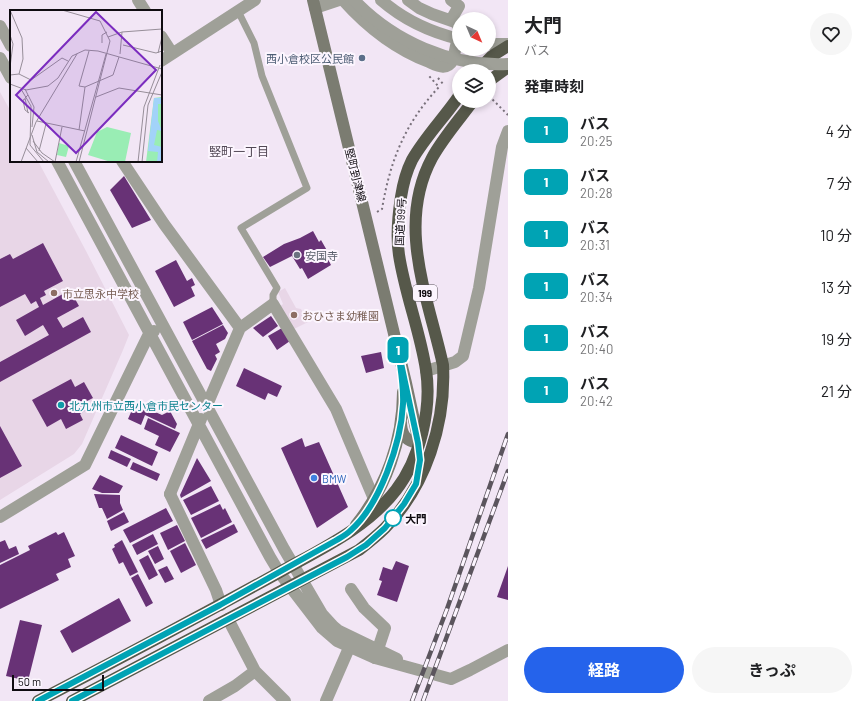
<!DOCTYPE html>
<html lang="ja">
<meta charset="utf-8">
<style>
body{margin:0;font-family:Barlow,"Noto Sans JP",sans-serif;background:#f6f6f6;color:#202124;height:100vh;display:flex;flex-direction:column;font-size:15px;white-space:nowrap}
*{box-sizing:border-box;margin:0}
p{font-size:13px;color:#757577}
.icon{flex:none;width:22px;height:22px;fill:none;stroke:currentColor;stroke-width:2;stroke-linecap:round;stroke-linejoin:round}
.map{position:relative;flex:1;overflow:hidden}
.drawer{display:flex;flex-direction:column;background:#fff;width:360px}
.drawer>*{flex:none}
.badge{padding:0 8px;border-radius:6px;font-size:14px;line-height:26px}
.needle{width:26px;rotate:136deg}
.tools{position:absolute;left:452px;top:12px;display:grid;gap:8px}
.tools a{display:grid;place-items:center;width:44px;height:44px;border-radius:50%;background:#fff;box-shadow:0 2px 6px #0003;font-size:20px}
.scale{position:absolute;left:12px;bottom:10px;width:92px;box-sizing:border-box;padding-left:4px;border:2px solid #0f0b10;border-top:0;font-size:11px;line-height:14px;white-space:nowrap;color:#0f0b10;-webkit-text-stroke:3px #fcf5fe;paint-order:stroke}
.map>.badge{position:absolute;translate:-50% -50%;box-shadow:0 0 0 2px #fff}
h2{padding:0 16px;font-size:15px;line-height:36px}
.round{display:grid;place-items:center;flex:none;width:42px;height:42px;border-radius:21px;background:#f6f6f6}
.head{display:flex;align-items:center;justify-content:space-between;height:68px;padding:0 16px}
h1{font-size:19px;font-weight:700;line-height:30px}
.button{display:flex;gap:8px;margin-top:auto;padding:8px 16px}
.button a{flex:1;height:46px;border-radius:24px;background:#2563eb;color:#fff;font-size:16px;font-weight:700;line-height:46px;text-align:center}
.button a+a{background:#f6f6f6;color:#202124}
ul{padding:0;list-style:none}
li{display:flex;align-items:center;gap:12px;height:52px;padding:0 16px}
li div{flex:1}
li b{display:block;font-size:15px}
li em{font-style:normal}
li .badge{min-width:44px;font-weight:700;text-align:center}
main{display:flex;flex:1;min-height:0}
.map>svg:first-child{display:block}
</style>
<main>
<div class="map">
<svg width="508" height="701" viewBox="0 0 508 701">
<rect width="100%" height="100%" fill="#f2e6f5"/>
<path fill="#e8d6e7" d="M0,92L11,112V161H38L86,251L129,335L123,350L82,444L74,454L0,500Z
M285,288L296,308L301,309L308,322L292,330L279,307L283,304L278,292Z"/>
<path fill="#683276" d="M124,176L151,220L132,228L110,190Z
M313,231L319,242L321,240L329,254L326,255L331,265L308,279L302,268L300,269L292,256L270,267L263,257L284,244L300,238Z
M43,243L63,281L44,291L46,295L40,298L43,305L70,290L79,306L57,318L63,328L83,317L91,332L0,382V362L49,335L43,325L25,336L16,320L39,307L36,301L31,304L25,294L0,307V259L10,254L13,259Z
M176,260L187,281L192,278L195,285L191,287L195,296L174,307L155,271Z
M212,307L223,324L192,340L183,322Z
M271,316L278,326L263,337L253,328Z
M223,325L228,333L225,339L216,344L220,352L215,355L217,359L211,371L207,369L192,341Z
M282,328L290,341L277,350L268,336Z
M381,352L384,368L366,373L361,356Z
M244,368L282,386L277,397L268,393L265,400L236,386Z
M71,379L75,387L84,382L93,398L85,402L89,408L80,414L83,420L66,429L61,419L47,427L32,400Z
M135,403L162,415L170,411L177,424L175,429L145,415L141,425L128,419Z
M148,418L180,433L170,452L155,445L159,436L144,429Z
M0,426L22,466L0,478Z
M121,435L158,452L152,466L115,448Z
M302,438L305,447L319,442L348,507L317,528L281,448Z
M111,450L131,459L127,467L108,458Z
M197,458L211,481L181,498L180,495Z
M133,462L160,474L157,481L130,469Z
M100,475L123,486L119,493H102L92,489Z
M211,486L219,501L191,515L183,500Z
M94,494L120,495V503L123,510L107,519L102,508H99Z
M220,504L223,510L225,508L232,522L201,538L191,518Z
M166,508L173,521L130,543L123,530Z
M124,512L129,522L111,531L107,521Z
M234,524L238,532L206,549L201,540Z
M177,525L185,541L168,550L160,533Z
M56,532L58,535L64,532L75,556L68,559L71,567L56,574L59,580L0,609V565L30,550L28,546Z
M153,534L158,544L137,555L132,545Z
M5,540L9,549L16,546L19,554L0,563V542Z
M122,540L138,572L130,576L123,562L119,564L112,549L115,547L114,545Z
M185,543L196,565L181,573L170,551Z
M158,546L164,559L155,564L148,551Z
M148,555L158,575L149,580L139,560Z
M396,561L409,566L397,602L377,595L382,581L379,580L383,567L392,570Z
M167,566L174,579L165,583L158,570Z
M508,566V600L497,597Z
M138,574L153,603L146,607L131,578Z
M119,598L131,621L72,653L60,631Z
M20,620L42,625L28,681L6,676Z"/>
<g fill="none" stroke-linecap="round" stroke-linejoin="round">
<path stroke="#79717b" stroke-width="2" stroke-dasharray="2 3" stroke-linecap="butt" d="M438,78L444,85
M489,96L508,115
M377,212L382,209C390,161 405,123 439,87L429,76L430,75"/>
<path stroke="#9fa098" stroke-width="7" d="M238,11L254,43L262,76L307,188L241,228L277,288L273,295V304"/>
<path stroke="#9fa098" stroke-width="12" d="M138,0L145,11
M343,0C367,27 395,49 429,62C438,66 447,71 453,60L459,32
M408,0L419,8L432,14L455,22L458,25L459,29
M315,8L339,0
M451,20L459,6L451,0
M161,36L172,53
M161,61L255,0
M122,161L164,224L240,328
M426,371L455,362L463,356L479,288L502,147L508,131
M207,405L240,328L273,304L336,409L374,499
M170,494L216,590L221,605
M351,589L364,608L385,628L375,658
M228,619L255,671L285,701
M209,701L235,686L255,671"/>
<path stroke="#9fa098" stroke-width="12" d="M0,26L11,46
M489,44H508
M0,58L11,78
M57,161L270,557L279,572L322,628L337,641L375,658L451,679L470,670L508,650
M74,161L284,549L322,614L333,626L339,631L397,659
M170,494L201,419
M0,517L85,465L149,334L154,331
M326,701L352,641"/>
<path stroke="#7b7c71" stroke-width="12" d="M313,0L406,383L419,443C406,442 401,434 401,422
M356,525C386,488 403,440 403,392"/>
<path stroke="#56584a" stroke-width="12" d="M477,71L492,56L508,46
M489,81L508,67
M38,701C119,659 200,616 280,572C321,549 367,528 396,490C420,459 432,409 426,370C420,331 405,294 399,255C396,236 398,216 401,197C403,184 406,172 412,160C425,137 444,118 459,96
M72,701L359,550C368,543 377,536 385,528C426,486 446,423 443,365C428,297 396,225 432,158C443,138 459,120 473,101"/>
<g stroke="#5b555d" stroke-width="4.5">
<path id="rail" d="M412,701L447,609L508,434
M423,701L508,471"/>
</g>
<use href="#rail" stroke="#fcf5fe" stroke-width="3" stroke-dasharray="9" stroke-linecap="butt"/>
<path stroke="#9fa098" stroke-width="12" d="M354,0C393,41 451,67 508,64
M381,0C404,20 430,32 459,39"/>
</g>
<g fill="none" stroke-linecap="round" stroke-linejoin="round">
<g stroke="#fff" stroke-width="9">
<path id="line" d="M38,701L220,605L335,541C340,538 346,535 350,531C380,505 401,443 403,404C404,385 400,367 398,349L418,443L420,460L416,484L404,504L385,528L366,545L347,557L72,701"/>
</g>
<use href="#line" stroke="#00a3b4" stroke-width="6"/>
</g>
<circle fill="#5c6f8a" stroke="#fcf5fe" stroke-width="1.5" cx="362" cy="58" r="4"/>
<circle fill="#6b7280" stroke="#fcf5fe" stroke-width="1.5" cx="297" cy="255" r="4"/>
<g fill="#8d6e63" stroke="#fcf5fe" stroke-width="1.5">
<circle cx="54" cy="293" r="4"/>
<circle cx="294" cy="315" r="4"/>
</g>
<circle fill="#0f9aa8" stroke="#fcf5fe" stroke-width="1.5" cx="61" cy="405" r="4"/>
<circle fill="#3f7fe0" stroke="#fcf5fe" stroke-width="1.5" cx="314" cy="478" r="4"/>
<circle fill="#fff" stroke="#00a3b4" stroke-width="2" cx="393" cy="518" r="8"/>
<g text-anchor="middle" dominant-baseline="central" stroke-width="4" stroke-linejoin="round" paint-order="stroke">
<rect fill="#fcf5fe" stroke="#565157" stroke-width="1" x="413" y="285" width="24" height="16" rx="3"/>
<g font-size="10" font-weight="bold" fill="#0f0b10">
<text x="425" y="293">199</text>
</g>
<g font-size="11" fill="#4e5e75" stroke="#fcf5fe" text-anchor="end">
<text x="354" y="58">西小倉校区公民館</text>
</g>
<g font-size="11" fill="#0f0b10" stroke="#fcf5fe">
<text transform="translate(356 175) rotate(76)">堅町到津線</text>
<text transform="translate(400 222) rotate(-87)">国道199号</text>
</g>
<g font-size="11" fill="#5b616d" stroke="#fcf5fe" text-anchor="start">
<text x="305" y="255">安国寺</text>
</g>
<g font-size="11" fill="#785e54" stroke="#fcf5fe" text-anchor="start">
<text x="62" y="293">市立思永中学校</text>
<text x="302" y="315">おひさま幼稚園</text>
</g>
<g font-size="11" fill="#0d838f" stroke="#fcf5fe" text-anchor="start">
<text x="69" y="405">北九州市立西小倉市民センター</text>
</g>
<g font-size="11" fill="#366cbe" stroke="#fcf5fe" text-anchor="start">
<text x="322" y="478">BMW</text>
</g>
<g font-size="11" font-weight="bold" fill="#0f0b10" stroke="#fcf5fe" text-anchor="start">
<text x="405" y="518">大門</text>
</g>
<g font-size="12" fill="#524855" stroke="#fcf5fe">
<text x="239" y="151">竪町一丁目</text>
</g>
</g>
<g transform="translate(10 10)">
<rect width="152" height="152" fill="#f2e6f5"/>
<path d="M151,87L152,152H136L144,88ZM97,117L121,123L115,152H101L78,145L87,122ZM49,133L59,136L56,147L47,145Z" fill="#99edb4"/>
<path d="M144,88H152V94H148V111L152,121L147,120L144,135L152,137V152H147L148,142L138,141Z" fill="#a2d3f9"/>
<path fill="none" stroke="#978e99" stroke-width="1" d="M0,0L12,28L13,49L9,64M52,0L90,11L100,31L69,152M0,25L3,34L0,57M98,27L112,22L152,19M92,33V25L97,22M113,35L146,43L152,41M79,41L69,76L75,77L103,65L109,47M148,43L152,27M110,44L112,22M0,65L9,64L21,70L52,48L58,51M0,74L16,80L38,76L48,68L62,46L75,40L88,41L152,59M11,79L21,96L20,135L34,152M15,79L24,97L22,117M86,87L109,78L152,85M15,89L13,90L15,100L19,103M18,103L15,88L18,85M27,111L75,121M69,120L75,77M22,125L27,142L39,152M23,131L32,143L45,152M16,138L28,152M29,141L36,114M11,152L26,112L67,44M45,152L52,117M66,152L96,44M128,152L134,97L150,55M132,152L138,95L152,62"/>
<path fill="#7b2cbf" fill-opacity="0.15" stroke="#7b2cbf" stroke-width="2" d="M86,2L146,60L66,143L6,85Z"/>
<rect width="152" height="152" fill="none" stroke="#0f0b10" stroke-width="2"/>
</g>
</svg>
<div class="tools">
<a><svg class="needle" viewBox="-14 -14 28 28"><path d="M0-13l5 13h-10z" fill="#e53935"/><path d="M0 13l5-13h-10z" fill="#757577"/></svg></a>
<a><svg class="icon" aria-label="layers" viewBox="0 0 24 24"><path d="M12 4l9 5-9 5-9-5zM3 14l9 5 9-5"/></svg></a>
</div>
<div class="scale">50 m</div>
<b class="badge" style="left:398px;top:350px;background:#00a3b4;color:#fff">1</b>
</div>
<section class="drawer">
<div class="head"><div><h1>大門</h1><p>バス</p></div><a class="round"><svg class="icon" aria-label="heart" viewBox="0 0 24 24"><path d="M12 20l-8-8c-3-5 5-10 8-4 3-6 11-1 8 4z"/></svg></a></div>
<h2>発車時刻</h2>
<ul>
<li><span class="badge" style="background:#00a3b4;color:#fff">1</span><div><b>バス</b><p>20:25</p></div><em>4 分</em></li>
<li><span class="badge" style="background:#00a3b4;color:#fff">1</span><div><b>バス</b><p>20:28</p></div><em>7 分</em></li>
<li><span class="badge" style="background:#00a3b4;color:#fff">1</span><div><b>バス</b><p>20:31</p></div><em>10 分</em></li>
<li><span class="badge" style="background:#00a3b4;color:#fff">1</span><div><b>バス</b><p>20:34</p></div><em>13 分</em></li>
<li><span class="badge" style="background:#00a3b4;color:#fff">1</span><div><b>バス</b><p>20:40</p></div><em>19 分</em></li>
<li><span class="badge" style="background:#00a3b4;color:#fff">1</span><div><b>バス</b><p>20:42</p></div><em>21 分</em></li>
</ul>
<div class="button"><a>経路</a><a>きっぷ</a></div>
</section>
</main>
